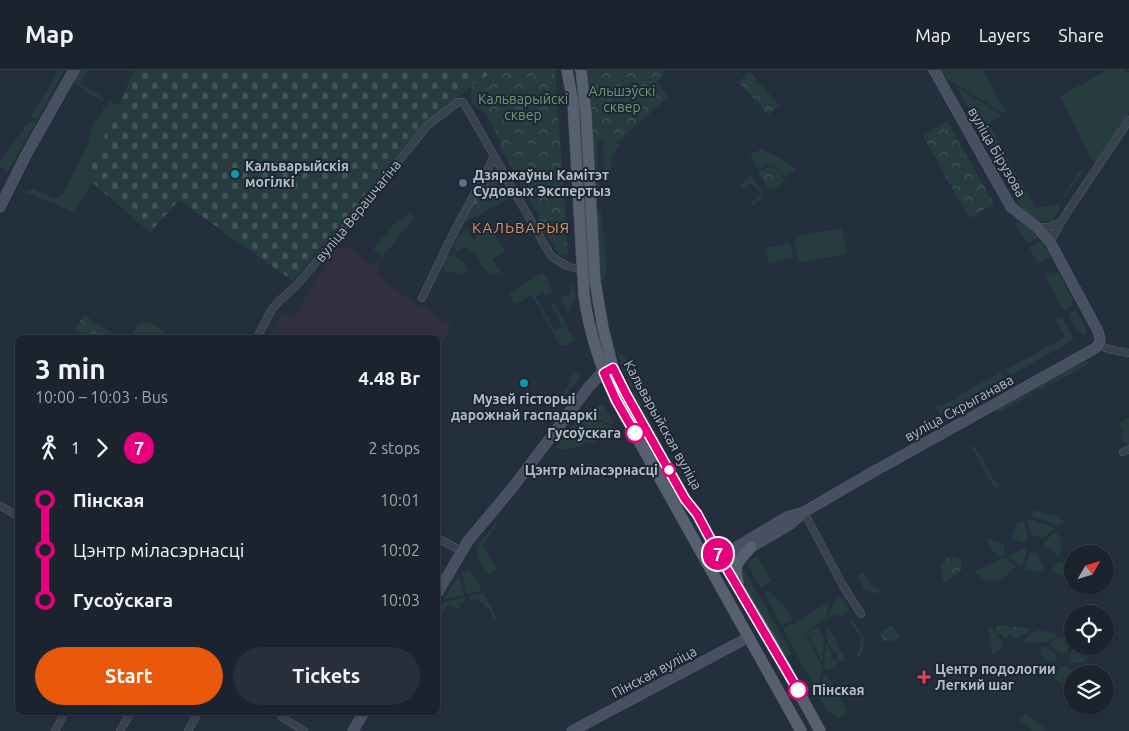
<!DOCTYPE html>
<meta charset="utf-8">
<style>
body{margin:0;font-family:Ubuntu,sans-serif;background:#282f3a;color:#f1f3f6;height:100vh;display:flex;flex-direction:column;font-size:19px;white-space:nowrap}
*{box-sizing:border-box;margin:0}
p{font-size:16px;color:#a0a4aa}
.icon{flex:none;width:28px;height:28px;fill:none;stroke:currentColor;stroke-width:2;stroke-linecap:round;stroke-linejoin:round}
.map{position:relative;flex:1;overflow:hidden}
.panel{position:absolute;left:15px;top:265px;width:425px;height:380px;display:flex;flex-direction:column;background:#1b232e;border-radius:8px;box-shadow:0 1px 4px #0004,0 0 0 1px #39404a}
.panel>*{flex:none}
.badge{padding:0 10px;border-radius:16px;font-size:18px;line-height:32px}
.needle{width:32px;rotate:51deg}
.tools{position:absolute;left:1064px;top:475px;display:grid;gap:10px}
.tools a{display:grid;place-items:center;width:50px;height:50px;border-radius:50%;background:#1b232e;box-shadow:0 1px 4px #0004,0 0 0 1px #39404a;font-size:25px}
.map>.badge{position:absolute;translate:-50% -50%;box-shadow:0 0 0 2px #fff}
.legs{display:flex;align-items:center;gap:8px;height:55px;padding:0 20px;font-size:16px}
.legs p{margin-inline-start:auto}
.headline{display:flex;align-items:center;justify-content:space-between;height:85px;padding:0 20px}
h1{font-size:28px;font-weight:700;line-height:38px}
.button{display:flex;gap:10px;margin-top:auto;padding:10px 20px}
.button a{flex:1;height:58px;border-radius:30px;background:#ea580c;color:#fff;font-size:20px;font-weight:700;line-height:58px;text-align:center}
.button a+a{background:#282f3a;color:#f1f3f6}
ul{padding:0 20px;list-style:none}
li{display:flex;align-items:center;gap:18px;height:50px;font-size:19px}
li i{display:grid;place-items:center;width:8px;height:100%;margin:0 6px;background:currentColor}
li i::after{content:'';width:12px;height:12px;margin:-6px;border:4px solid;border-radius:50%;background:#1b232e}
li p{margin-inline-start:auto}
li:first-child i{background:linear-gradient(#0000 50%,currentColor 0)}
li:last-child i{background:linear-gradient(currentColor 50%,#0000 0)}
header{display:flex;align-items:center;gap:30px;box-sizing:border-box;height:70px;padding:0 25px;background:#1b232e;border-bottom:1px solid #39404a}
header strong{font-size:24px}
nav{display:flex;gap:28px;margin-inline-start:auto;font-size:18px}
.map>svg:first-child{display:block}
</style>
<header>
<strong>Map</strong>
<nav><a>Map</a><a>Layers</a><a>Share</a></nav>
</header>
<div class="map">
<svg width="1129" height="661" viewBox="0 0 1129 661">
<defs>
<pattern id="forest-firs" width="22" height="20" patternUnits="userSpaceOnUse" patternTransform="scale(1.25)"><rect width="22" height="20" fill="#263c3f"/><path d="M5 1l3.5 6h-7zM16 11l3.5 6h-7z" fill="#435659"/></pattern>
<pattern id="cemetery-stones" width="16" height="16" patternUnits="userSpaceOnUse" patternTransform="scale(1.25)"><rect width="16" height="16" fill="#263c3f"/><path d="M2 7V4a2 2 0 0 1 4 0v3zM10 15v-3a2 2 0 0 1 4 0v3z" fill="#435659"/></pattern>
<pattern id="park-crowns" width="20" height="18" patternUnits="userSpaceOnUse" patternTransform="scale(1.25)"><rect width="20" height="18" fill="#263c3f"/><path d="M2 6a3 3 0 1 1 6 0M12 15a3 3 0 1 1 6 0" fill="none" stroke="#435659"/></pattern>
</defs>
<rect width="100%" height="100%" fill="#242f3e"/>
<path fill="#32303f" d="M337,176L345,178L347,176L371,196L383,186L376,204L408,229L423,238L428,236L431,242L434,246L451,255L438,282V268L269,267L283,242L294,248L332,182Z"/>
<path fill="#263c3f" d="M59,0H64L38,48L30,49Z
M77,0H88L80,14L104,28L102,31L72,12Z
M134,0H136L88,101L87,108L92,113L75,142L30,124H25L27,121L32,120L33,118L54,129L62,126L88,74L94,52L102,44L103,40L102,35L106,37L109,31L118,35Z
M588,0H592L594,16L600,129L595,130L591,27Z
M937,0H983L1006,42H1001L938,3Z
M1108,0H1125L1126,4L1129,2V42L1099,91L1095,92L1090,87L1060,26Z
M957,17L1000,44L1001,46L989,53L1006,85L996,91Z
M37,50L7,103L0,97V91L28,53Z
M615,70L619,76L612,86L611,101H605L602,71Z
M762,79L787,92L796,100L786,108L772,94L758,100L750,84Z
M1007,88L1035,138L1058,134L1079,102L1085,99L1059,134V140L1052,152H1043L1023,141L997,93Z
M494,102L502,106L513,126L466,152L464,149L486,109L489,104Z
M751,104L763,123L762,127L753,136L751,132L761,123L751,113L741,120C740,112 746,109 751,104Z
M596,137L601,141L607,198L605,209L600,210Z
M409,143L415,147L383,186L373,179L397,151L403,150Z
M1020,152L1030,156L1039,167L1028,173L1014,153Z
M842,158L847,184L799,193L794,167Z
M468,159L473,169L492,159L505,182L493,189V191L505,206L496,202L494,205L483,198L477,186L463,177L459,181L453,177L458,166Z
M1042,171L1050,187L1038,193L1029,177Z
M790,173L794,188L769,193L766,178Z
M445,183L450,187L453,185C460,189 465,194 469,201L455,205L454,202L449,201L446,203L441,192Z
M1052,202L1059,203L1073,230L1071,236L1063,240L1045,206Z
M542,203L544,204L553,221L546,226L543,222L536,227L555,261L562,256L551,233L554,232L574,270L567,275L560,276L532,225L515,234L509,223Z
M573,211L576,227L568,245L561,228L570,224Z
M1075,240L1078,242L1087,262L1086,265L1084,266L1076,258L1067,244Z
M1062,247L1074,270L1011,305L1005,300L1065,267L1056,250Z
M148,252L174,267H132L138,254Z
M617,284L624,285L635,316L632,320Z
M1087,290L1089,294L1051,314L1047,313L1045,317L1040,320L1035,319L1034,323L997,343L995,340L999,336Z
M1001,301L1004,307L941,345L934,335L942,336Z
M575,303L579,305L580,309L559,331L560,333L545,353L543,352L572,309L570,308L573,304Z
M635,322L661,372L662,375L653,364L632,323Z
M604,335L615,355L582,344L585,340Z
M580,346L615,357L616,360L590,374L588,372C578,376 565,384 556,377Z
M1129,348V374H1126L1121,368L1124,364L1118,354Z
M974,375L992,407L996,412L1003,415L995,419L971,376Z
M1032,440L1060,447L1064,452L1058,455L1031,446Z
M1029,449L1055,458L1042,469L1037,466H1032L1027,451Z
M1022,451L1024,452L1028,468L1025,473L1010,468L1018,453Z
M496,452L497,455L482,475L497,500L492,503H486L478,490L476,478Z
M1056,462C1062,469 1063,477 1059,486L1044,477L1045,471Z
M989,468L1004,475V485L997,488L987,470Z
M1025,478L1027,481L1022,497L1008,486Z
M1030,482L1037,484L1045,498L1039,502L1025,499Z
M757,486L771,510L762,517L760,516L748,496L749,491Z
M1006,487L1016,498C1011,501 1005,508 999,509C990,512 979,509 974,501Z
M1058,492H1061L1072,499V510L1053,501L1052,499Z
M469,499L482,520L481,521L467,524L462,503Z
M744,499L792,584L786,588L740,510V500Z
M863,503L871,516L881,520L876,524L864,519L858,506Z
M459,505L464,525L444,529V528Z
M768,521L784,535L793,550L781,556L765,524Z
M483,523L497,548L493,551L490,539H485L483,532L479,533L478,529L470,530L469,526Z
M465,527L466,531L458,533L461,538L460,540L448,534L438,551V540L443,532Z
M838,528L843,529L849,540L848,543L841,548L836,544L827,549L834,531Z
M830,532L825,551L804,562L822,596L821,605L817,618H815L783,559Z
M853,550L865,570C864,577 862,587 854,589L853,587H857L861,568L852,554L849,555V552Z
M987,555L991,557C996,564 1002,568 1004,577L992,584Z
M828,556L845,589L843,592L838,591V584C827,579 826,567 828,556Z
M818,557L824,569L822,592L807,564V562Z
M1038,560L1055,563L1056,566L1047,572H1021Z
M1059,567L1061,568H1071L1072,571L1067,582H1059L1050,573Z
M826,573L832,584L831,588L837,592L835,597L827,601L824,596Z
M1074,576H1083L1090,586L1082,593L1070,592V584Z
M1041,577H1048L1056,585V591H1045L1042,587Z
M1067,596L1074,604H1072V612L1060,613L1054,608L1060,597Z
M825,602L847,641L846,644L839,647L827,641L818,625Z
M1026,643L1045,659L1044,661H1032L1020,650Z"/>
<path fill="url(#forest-firs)" d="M490,110L494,112L499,110L504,115L509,126L498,129L492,135L485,133L478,137V145L472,148H466L469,140Z"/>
<path fill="url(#cemetery-stones)" d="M136,0H495L459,26L415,64L293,211L179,130L150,162L87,108L88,101Z"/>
<path fill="url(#park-crowns)" d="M495,0H555L568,183L559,185L538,150L539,146L499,76L501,72L486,43L471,33V16Z
M588,0H663L662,1L664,5L657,12L668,27L620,70L594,71Z
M749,2L779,35L768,45L739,12Z
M947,51L994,134L969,148L923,66Z
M772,96L786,110L774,119L766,116L758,102Z
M84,245L113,264L111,267H86L75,260Z
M954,486L961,490L962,499C957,504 952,510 944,510L942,507L941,494L947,488Z
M998,555L1033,559L1016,569L1010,564L1005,567L997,563L996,559Z
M892,556L900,566L893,571H883L880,562Z"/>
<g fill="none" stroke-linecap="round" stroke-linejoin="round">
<g stroke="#565f6c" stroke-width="8">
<path id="street" d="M1037,157H1049L1061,152
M1050,172L1066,144L1129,50
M422,228L452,166L494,87
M257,268L272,239L279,231L295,217L308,202L428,55L458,32H463L468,40L551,186L567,196L582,200
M1099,275L1108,279L1129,283
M1123,382L1129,379
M0,436L18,446
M804,442L842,514L861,544
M438,468L461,481
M279,642L282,647L304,661
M55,661L65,642
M120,661L131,642
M188,661L198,642"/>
</g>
<g stroke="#565f6c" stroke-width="11">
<path id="secondary" d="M0,137L27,83L74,0
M882,397L1092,280L1099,275L1100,269L1098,261L1050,172L1037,157L1011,137L934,0
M714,492L720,487L787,447L801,443
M710,497L724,493L789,455L804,442L878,399
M438,522L468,471L513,417L588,318L599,306L610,299
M353,661L364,642
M572,661L749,567"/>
</g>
<g stroke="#414a57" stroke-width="12">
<path id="primary" d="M567,0L573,33L584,225C589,262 600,296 616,330L801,661
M581,0L586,44L595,211L603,258L613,298L628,329L685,429L697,444L720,487L769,568L820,661
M738,512C733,492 739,492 751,477"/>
</g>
<use href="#street" stroke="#38414e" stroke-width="7"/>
<use href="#secondary" stroke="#465061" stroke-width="10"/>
<use href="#primary" stroke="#56606e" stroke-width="11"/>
</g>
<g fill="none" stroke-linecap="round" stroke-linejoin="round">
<g stroke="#fff" stroke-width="11">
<path id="line-1" d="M635,363L616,330L604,303L613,298L626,324L685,429L697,444L720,487L798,620"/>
</g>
<use href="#line-1" stroke="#e6007e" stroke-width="8"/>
</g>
<g fill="#0f9aa8" stroke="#1d2633" stroke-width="2">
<circle cx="235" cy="104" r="5"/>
<circle cx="524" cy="313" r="5"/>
</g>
<circle fill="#5c6f8a" stroke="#1d2633" stroke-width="2" cx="463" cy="113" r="5"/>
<g fill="#fff" stroke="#e6007e" stroke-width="2.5">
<circle cx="635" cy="363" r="9"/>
<circle cx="669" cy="400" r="6"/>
<circle cx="798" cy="620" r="9"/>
</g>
<path fill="#e0444e" stroke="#1d2633" stroke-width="2" d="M921.5 599.5h5v5h5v5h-5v5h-5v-5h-5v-5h5z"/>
<g text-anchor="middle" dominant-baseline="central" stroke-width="4" stroke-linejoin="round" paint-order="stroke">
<g font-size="14" fill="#6b9a76" stroke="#1d2633">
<text x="622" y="21">Альшэўскі<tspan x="622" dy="16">сквер</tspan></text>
<text x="523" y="29">Кальварыйскі<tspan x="523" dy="16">сквер</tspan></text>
</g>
<g font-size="14" fill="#b4bcc9" stroke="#1d2633">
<text transform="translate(997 82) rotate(60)">вуліца Бірузова</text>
<text transform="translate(358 141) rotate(-51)">вуліца Верашчагіна</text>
<text transform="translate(959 338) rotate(-29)">вуліца Скрыганава</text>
<text transform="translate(663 355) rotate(61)">Кальварыйская вуліца</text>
<text transform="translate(654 602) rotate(-28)">Пінская вуліца</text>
</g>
<g font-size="14" font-weight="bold" fill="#b4bcc9" stroke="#1d2633" text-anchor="start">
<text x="245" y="96">Кальварыйскія<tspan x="245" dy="16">могілкі</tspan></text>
<text x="473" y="105">Дзяржаўны Камітэт<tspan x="473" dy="16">Судовых Экспертыз</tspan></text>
<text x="524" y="329" text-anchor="middle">Музей гісторыі<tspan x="524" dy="16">дарожнай гаспадаркі</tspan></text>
<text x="935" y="599">Центр подологии<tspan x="935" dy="16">Легкий шаг</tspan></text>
</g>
<g font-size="14" font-weight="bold" fill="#b4bcc9" stroke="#1d2633" text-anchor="end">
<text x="621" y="363">Гусоўскага</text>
<text x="658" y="400">Цэнтр міласэрнасці</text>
<text x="812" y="620" text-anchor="start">Пінская</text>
</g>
<g font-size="15" letter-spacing="1" fill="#d59563" stroke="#1d2633">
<text x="521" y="157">КАЛЬВАРЫЯ</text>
</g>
</g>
</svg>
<div class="tools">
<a><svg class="needle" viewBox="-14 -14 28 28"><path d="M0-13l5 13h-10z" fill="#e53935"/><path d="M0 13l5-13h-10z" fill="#a0a4aa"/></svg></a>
<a><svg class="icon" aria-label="locate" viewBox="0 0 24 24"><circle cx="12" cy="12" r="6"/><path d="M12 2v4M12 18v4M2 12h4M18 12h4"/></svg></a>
<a><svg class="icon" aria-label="layers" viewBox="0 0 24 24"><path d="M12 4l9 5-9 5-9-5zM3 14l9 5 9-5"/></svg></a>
</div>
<b class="badge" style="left:718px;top:484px;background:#e6007e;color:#fff">7</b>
<section class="panel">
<div class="headline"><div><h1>3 min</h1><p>10:00 – 10:03 · Bus</p></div><b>4.48 Br</b></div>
<div class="legs"><svg class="icon" aria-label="walk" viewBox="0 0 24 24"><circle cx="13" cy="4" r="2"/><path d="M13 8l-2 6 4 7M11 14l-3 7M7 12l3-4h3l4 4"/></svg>1<svg class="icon" aria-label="forward" viewBox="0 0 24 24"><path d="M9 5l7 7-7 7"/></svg><b class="badge" style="background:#e6007e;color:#fff">7</b><p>2 stops</p></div>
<ul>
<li><i style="color:#e6007e"></i><b>Пінская</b><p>10:01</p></li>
<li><i style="color:#e6007e"></i><span>Цэнтр міласэрнасці</span><p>10:02</p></li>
<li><i style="color:#e6007e"></i><b>Гусоўскага</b><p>10:03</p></li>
</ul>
<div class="button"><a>Start</a><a>Tickets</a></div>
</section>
</div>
